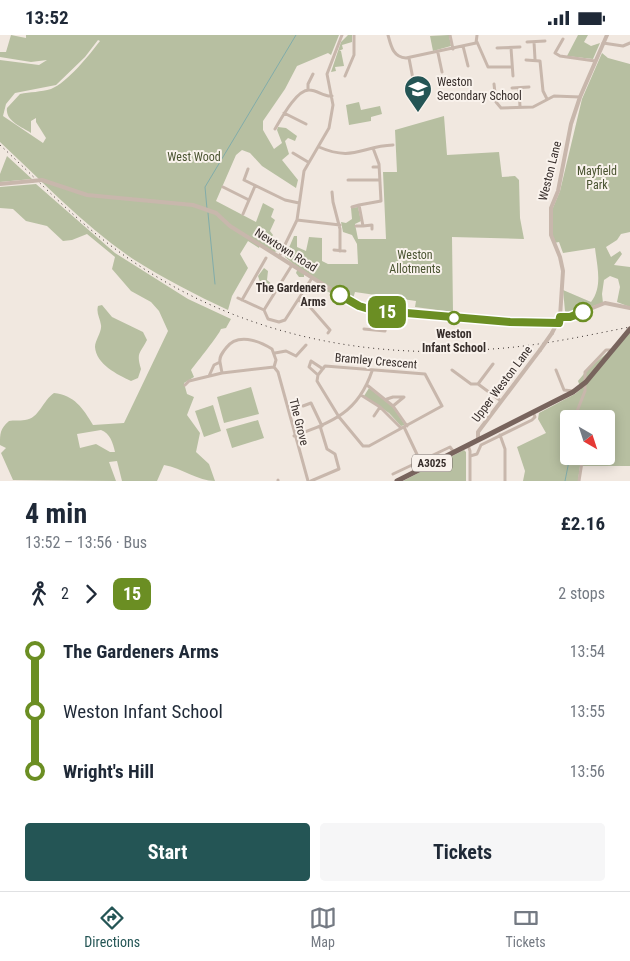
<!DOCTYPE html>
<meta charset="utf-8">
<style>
body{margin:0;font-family:"Roboto Condensed",sans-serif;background:#f6f6f7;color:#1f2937;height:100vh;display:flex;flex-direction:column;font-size:19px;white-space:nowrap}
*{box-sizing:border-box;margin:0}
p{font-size:16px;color:#747a83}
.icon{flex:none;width:28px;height:28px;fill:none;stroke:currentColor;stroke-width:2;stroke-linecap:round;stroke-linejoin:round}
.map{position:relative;height:446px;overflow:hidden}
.side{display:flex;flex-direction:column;background:#fff;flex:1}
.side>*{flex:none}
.badge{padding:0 10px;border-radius:8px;font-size:18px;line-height:32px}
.needle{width:32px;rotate:141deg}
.tools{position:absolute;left:560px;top:375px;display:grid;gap:10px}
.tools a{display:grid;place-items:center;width:55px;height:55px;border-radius:5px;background:#fff;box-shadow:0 2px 12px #0003;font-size:25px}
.map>.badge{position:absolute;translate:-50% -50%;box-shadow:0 0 0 2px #fff}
.legs{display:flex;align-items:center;gap:8px;height:55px;padding:0 25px;font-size:16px}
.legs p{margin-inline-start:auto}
.summary{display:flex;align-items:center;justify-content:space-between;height:85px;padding:0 25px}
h1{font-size:28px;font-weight:700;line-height:38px}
.primary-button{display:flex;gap:10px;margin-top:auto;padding:10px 25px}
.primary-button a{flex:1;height:58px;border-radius:5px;background:#245555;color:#fff;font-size:20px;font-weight:700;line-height:58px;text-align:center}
.primary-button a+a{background:#f6f6f7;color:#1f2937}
ul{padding:0 25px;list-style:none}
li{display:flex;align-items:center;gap:18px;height:60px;font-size:19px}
li i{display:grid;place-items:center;width:8px;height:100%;margin:0 6px;background:currentColor}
li i::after{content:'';width:12px;height:12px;margin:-6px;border:4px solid;border-radius:50%;background:#fff}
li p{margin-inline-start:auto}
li:first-child i{background:linear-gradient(#0000 50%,currentColor 0)}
li:last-child i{background:linear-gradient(currentColor 50%,#0000 0)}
.status{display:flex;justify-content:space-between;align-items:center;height:35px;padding:0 25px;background:#fff;direction:ltr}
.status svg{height:14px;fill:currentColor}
.tab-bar{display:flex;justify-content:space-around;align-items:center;height:70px;border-top:1px solid #e0e1e3;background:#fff;font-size:14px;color:#747a83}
.tab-bar a{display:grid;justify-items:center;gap:2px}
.tab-bar .current{color:#245555}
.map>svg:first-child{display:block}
</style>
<div class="status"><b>13:52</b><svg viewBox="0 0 49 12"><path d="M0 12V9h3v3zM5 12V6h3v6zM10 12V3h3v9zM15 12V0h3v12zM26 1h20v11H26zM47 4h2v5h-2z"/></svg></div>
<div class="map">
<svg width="630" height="446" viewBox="0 0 630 446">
<rect width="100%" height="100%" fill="#f1e8e0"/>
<path fill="#b7bfa1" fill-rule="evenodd" d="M11,0L26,3V0H339L331,20L328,18L297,31L285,54L263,86V95L274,114L282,108L277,95L278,92L286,93L297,101L295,106L288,103L285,106L289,119L282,125L298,145L296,153L262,131L250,118L242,115L236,120L216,166L256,187L263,168L274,174L271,182L275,185L270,196L273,200L271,203L267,201L264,206L275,209L278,216L274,217L260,210L259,213L248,206L240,219L248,233L232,261L228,275C196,260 163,243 133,224C84,191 43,147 0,107V25L39,30L47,25L31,27L0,22V17H6ZM98,5L100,6C90,19 67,48 51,54C41,57 30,57 20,59L7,73C5,86 22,92 31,98V86L36,83V87L46,103L43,108L3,81L6,69L15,58L56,50L85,22Z
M348,0H352V7L342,10L343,14L339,16H341L344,31L335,32L336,36L331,37L341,7Z
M449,0L451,11L433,16L430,1Z
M578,0H588L584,7L591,11L600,8L593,24L567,21Z
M602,18L608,23L630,29V197L621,199L617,205L606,212L611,222L620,216L622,219L614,230L630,232V272L617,267L620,252L618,244L610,241L604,245L602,259L603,268L567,279L565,276L563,255L591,267C603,252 597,231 595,213L563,218L559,207L554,208L551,197L552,175L560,156L582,64Z
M359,67L361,75L380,71L382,79L371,82V86L349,90L346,70Z
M444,81L447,120L499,117L502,142L515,141L519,145L520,183L524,204L452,202L453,277L415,272L416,266L355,257L352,267L326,256L328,253L304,238V242H299L296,238L298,233L285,222L294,201H297V212L306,216L309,202L322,203V226L328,229H358L357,209L352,200L343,197L341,187L346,188L352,184L351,173L358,172L361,186L355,189L358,204H386L383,137H397L395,95Z
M7,121L32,144L0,147V139Z
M36,149L115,218L188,264L231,284L226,293L221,294C219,300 197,327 191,335L194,342L184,348L187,359L194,362L187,380L200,398L196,417L209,429L215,446C198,446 182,433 164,430L157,446H122L117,426L109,427L116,446L13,445L1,418L6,413L0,410C0,398 0,394 9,386C14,385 19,386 25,385C39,384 43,365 54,358C74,360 83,373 93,390L124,388L168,296L159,276L151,267L131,256L112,234L115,222L87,199L72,205L63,206L47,191L26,186L13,174L0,173V152ZM101,395C110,398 113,408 115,417H110L96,409L80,413L77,399Z
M264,233L268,236L267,245L274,251L273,253L261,250L258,241Z
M102,270L112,282L143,297L147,305C140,319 136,317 141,334L138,343L131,346C118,340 96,329 95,312C95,305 102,297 101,290C100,283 96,278 98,271Z
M630,297V431H580L578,446H523L525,436L517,412L546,398L538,384L539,378L575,359L581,354L578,346C593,326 614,315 630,297ZM569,384H606V421H569Z
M251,352L259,379L224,388L217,362Z
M369,353L393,372L405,390L401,391L389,378L364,361Z
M213,370L221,396L204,402L195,376Z
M258,385L264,403L232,413L226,394Z
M464,415L466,417V446H403L432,431H438L439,428Z"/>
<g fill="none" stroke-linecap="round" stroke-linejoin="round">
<path stroke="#81acaa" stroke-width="1" d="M207,174L205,152L296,0
M208,178L215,249
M565,446L570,421"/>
<path stroke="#c8b7ac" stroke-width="3" d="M388,0C391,11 393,22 406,23L476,8L477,0
M450,0L453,14
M563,4L555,18L560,21L595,26
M477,7L488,32H512
M527,7L545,6
M534,7L535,24
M603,8L623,11L630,8
M463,11L468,31
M497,13L520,12
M511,13L513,41
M438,18L442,37
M409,23L413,44
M526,25L540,26L543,56L547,64
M345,41L354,20V0
M494,49L496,67L501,73L533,72L554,61L580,62
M512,53L529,52
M519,53L520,72
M308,55V49L313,39
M284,78L306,89
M275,94C281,84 296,55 309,55C318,55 323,62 332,61
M319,112C353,127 362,111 393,110
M293,118L308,127
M373,132H379
M248,134L244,145L285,165L299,168
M348,145H379
M223,152L249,165
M332,157L333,167L340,194V216
M352,172L359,170
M243,179L255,151
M297,185L340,190
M356,191H363
M372,194V190L363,191L359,170L381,166L379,129L373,113
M334,215L345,216
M279,222L297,185L304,136L329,93L333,70L327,39L342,0
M292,230L264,275L268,284L279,287L285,285L312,243
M238,263L264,275
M242,265L266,223
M298,265L310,272L330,295L328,298
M364,294L385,296L387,277
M275,318L286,316L296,321L306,310
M325,331L425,339L442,371L369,411H363L339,382L317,346L318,340Z
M452,335L471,349H478L501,366
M556,335L564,355L573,356
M222,338L274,332
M318,340L309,332L311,326L323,334
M209,341L214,330L220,327C219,322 222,318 226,313C237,298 258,305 272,314L276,325L274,332L278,337L308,446
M478,349L493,329
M185,350L189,346L222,338L220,327
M367,350L393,371L407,391
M361,360L380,372L401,393
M387,364L393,362H404L393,371
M303,371L311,368L322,391
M374,381L380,372
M574,384L585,356V337L606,315H611
M404,392L423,432
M569,399V405
M500,400L505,414V446
M294,401C332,387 358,378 372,336
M468,410L470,416V446
M470,421L477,419L481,410L532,385L535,382L533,377
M393,439L450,412L453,416
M278,445V446
M311,446L339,434L335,419L327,414L320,391
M579,446L582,427L580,421"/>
<path stroke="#c8b7ac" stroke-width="4" d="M42,145L87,160L193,170L216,178L230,191L292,230L353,268L369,274L514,288H559
M0,149L32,146
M560,282H570L605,268L630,273
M552,298L560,282L563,236L560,222L551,200V173L558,156L571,89L580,62L607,0
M478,404V397L540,315"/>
<path stroke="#78645d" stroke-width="5" d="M397,446L573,357L586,347L630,294"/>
<path stroke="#372e2b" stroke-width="1" stroke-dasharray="1 4" stroke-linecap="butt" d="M0,110C39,146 75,185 118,216C227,296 359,326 492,314C539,311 584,301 630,292"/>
<path stroke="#c8b7ac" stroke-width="4" d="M32,146L42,145
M540,315L552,298"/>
</g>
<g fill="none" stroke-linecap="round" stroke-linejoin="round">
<g stroke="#fff" stroke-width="11">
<path id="line-1" d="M340,260L359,271L372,275L510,287L559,288L560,282H570L583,277"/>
</g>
<use href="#line-1" stroke="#6b8e23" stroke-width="8"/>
</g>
<defs>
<g id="school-pin" transform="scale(1.4375)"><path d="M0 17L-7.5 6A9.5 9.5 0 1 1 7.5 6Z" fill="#245555" stroke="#f9f2ec"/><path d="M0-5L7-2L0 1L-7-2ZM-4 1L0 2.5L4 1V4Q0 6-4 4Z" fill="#fff"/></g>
</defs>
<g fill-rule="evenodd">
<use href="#school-pin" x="418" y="54"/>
</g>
<g fill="#fff" stroke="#6b8e23" stroke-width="2.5">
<circle cx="340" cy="260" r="9"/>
<circle cx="583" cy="277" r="9"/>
<circle cx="454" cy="283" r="6"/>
</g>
<g text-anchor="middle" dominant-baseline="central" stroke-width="4" stroke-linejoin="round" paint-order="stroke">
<rect fill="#f9f2ec" stroke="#716965" stroke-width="1" x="412" y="419.5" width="40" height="17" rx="4"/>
<g font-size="11" font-weight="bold" fill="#372e2b">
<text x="432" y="428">A3025</text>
</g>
<g font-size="12" fill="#372e2b" stroke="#f9f2ec" text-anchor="start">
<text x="437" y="47">Weston<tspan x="437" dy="14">Secondary School</tspan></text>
</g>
<g font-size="12" fill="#495330" stroke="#f9f2ec">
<text x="194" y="122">West Wood</text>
<text x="597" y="136">Mayfield<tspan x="597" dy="14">Park</tspan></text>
<text x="415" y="220">Weston<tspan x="415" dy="14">Allotments</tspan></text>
</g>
<g font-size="12" fill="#372e2b" stroke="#f9f2ec">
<text transform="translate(550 136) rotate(-76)">Weston Lane</text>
<text transform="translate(286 215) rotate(32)">Newtown Road</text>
<text transform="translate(376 326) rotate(5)">Bramley Crescent</text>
<text transform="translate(502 349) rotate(-53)">Upper Weston Lane</text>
<text transform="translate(299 387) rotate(76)">The Grove</text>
</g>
<g font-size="12" font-weight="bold" fill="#372e2b" stroke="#f9f2ec" text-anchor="end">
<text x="326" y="253">The Gardeners<tspan x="326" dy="14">Arms</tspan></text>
<text x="454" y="299" text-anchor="middle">Weston<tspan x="454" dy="14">Infant School</tspan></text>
</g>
</g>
</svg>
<div class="tools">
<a><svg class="needle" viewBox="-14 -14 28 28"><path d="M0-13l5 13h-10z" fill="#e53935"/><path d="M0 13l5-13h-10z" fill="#747a83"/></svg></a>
</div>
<b class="badge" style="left:387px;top:277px;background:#6b8e23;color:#fff">15</b>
</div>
<section class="side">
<div class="summary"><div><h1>4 min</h1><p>13:52 – 13:56 · Bus</p></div><b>£2.16</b></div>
<div class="legs"><svg class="icon" aria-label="walk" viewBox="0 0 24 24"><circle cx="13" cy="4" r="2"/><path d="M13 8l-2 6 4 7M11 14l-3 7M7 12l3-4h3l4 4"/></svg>2<svg class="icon" aria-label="forward" viewBox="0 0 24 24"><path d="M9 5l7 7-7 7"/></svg><b class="badge" style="background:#6b8e23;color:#fff">15</b><p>2 stops</p></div>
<ul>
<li><i style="color:#6b8e23"></i><b>The Gardeners Arms</b><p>13:54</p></li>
<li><i style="color:#6b8e23"></i><span>Weston Infant School</span><p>13:55</p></li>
<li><i style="color:#6b8e23"></i><b>Wright's Hill</b><p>13:56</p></li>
</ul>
<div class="primary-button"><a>Start</a><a>Tickets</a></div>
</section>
<nav class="tab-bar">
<a class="current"><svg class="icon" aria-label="directions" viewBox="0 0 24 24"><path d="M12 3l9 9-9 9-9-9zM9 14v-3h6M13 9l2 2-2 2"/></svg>Directions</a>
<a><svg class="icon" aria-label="map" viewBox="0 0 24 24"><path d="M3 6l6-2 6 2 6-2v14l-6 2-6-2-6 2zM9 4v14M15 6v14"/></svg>Map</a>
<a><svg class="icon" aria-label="tickets" viewBox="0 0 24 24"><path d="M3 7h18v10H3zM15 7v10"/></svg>Tickets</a>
</nav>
